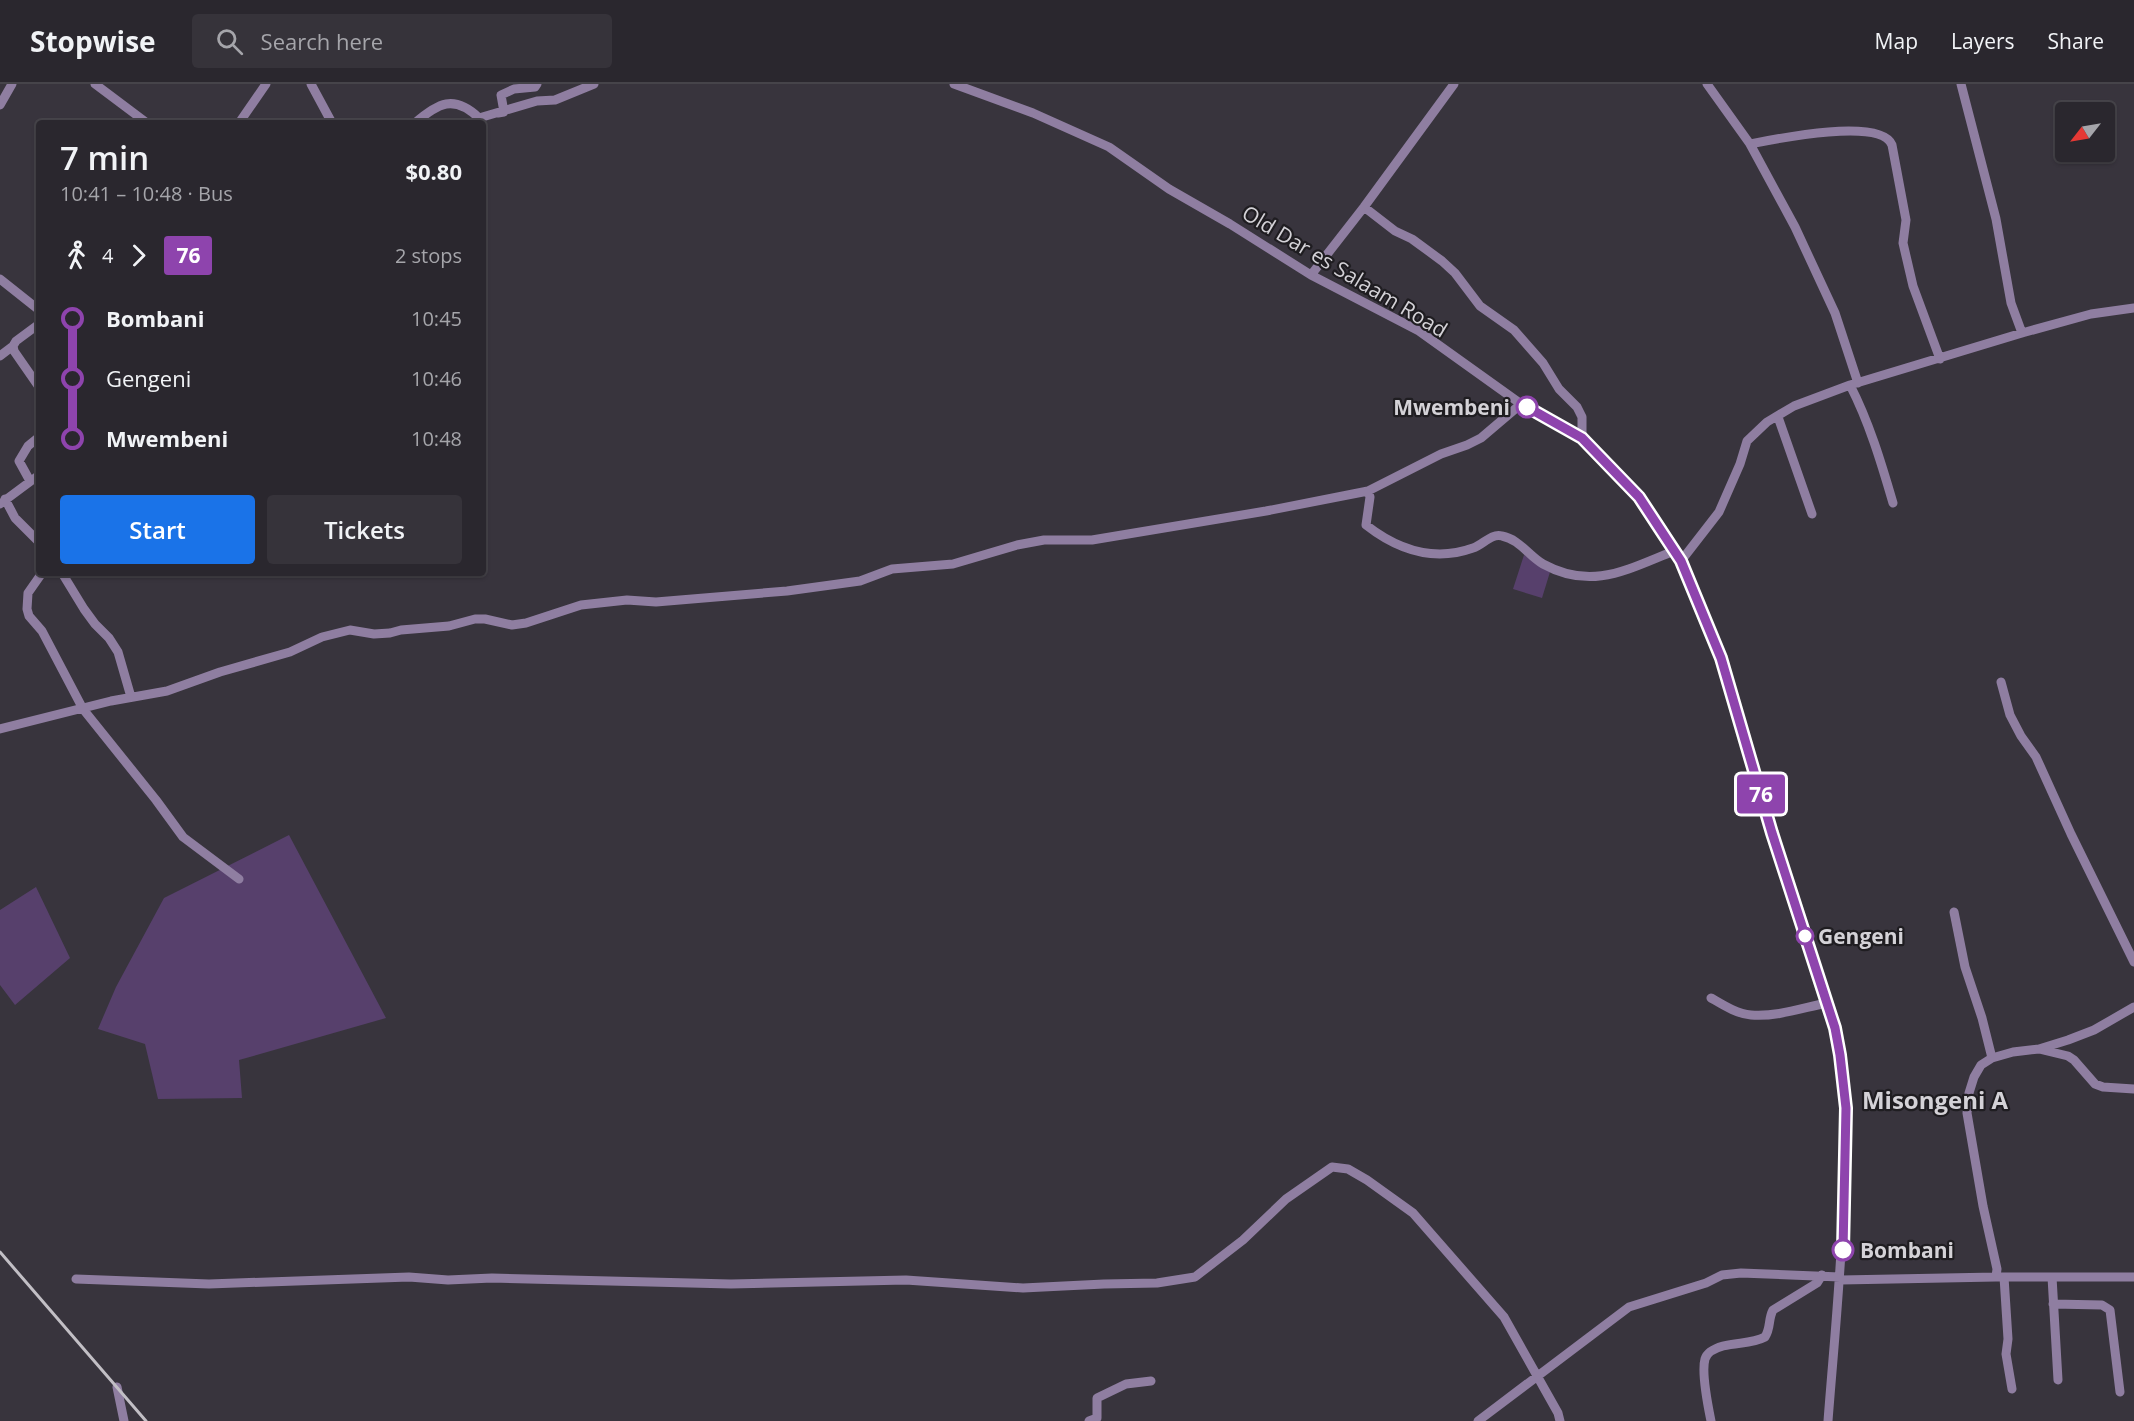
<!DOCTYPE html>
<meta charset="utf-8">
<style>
body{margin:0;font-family:"Open Sans",sans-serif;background:#36333a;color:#f1f3f6;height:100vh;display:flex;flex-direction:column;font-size:22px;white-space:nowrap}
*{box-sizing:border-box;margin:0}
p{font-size:20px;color:#a5a5aa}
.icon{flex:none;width:33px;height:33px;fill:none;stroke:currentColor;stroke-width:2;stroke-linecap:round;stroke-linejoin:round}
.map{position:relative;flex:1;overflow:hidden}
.drawer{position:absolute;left:36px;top:36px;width:450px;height:456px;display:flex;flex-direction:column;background:#2a272e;border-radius:6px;box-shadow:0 2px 4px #0004,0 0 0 2px #46444a}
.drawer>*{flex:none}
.badge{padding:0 12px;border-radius:4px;font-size:21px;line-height:39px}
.needle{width:39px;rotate:239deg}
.controls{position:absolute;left:2055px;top:18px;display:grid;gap:12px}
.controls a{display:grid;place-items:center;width:60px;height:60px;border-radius:6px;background:#2a272e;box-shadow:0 2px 4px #0004,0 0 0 2px #46444a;font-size:30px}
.map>.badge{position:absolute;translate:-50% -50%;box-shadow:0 0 0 3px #fff}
.legs{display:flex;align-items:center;gap:9px;height:66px;padding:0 24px;font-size:20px}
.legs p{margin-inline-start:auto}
.headline{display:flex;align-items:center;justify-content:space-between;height:102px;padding:0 24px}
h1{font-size:33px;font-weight:600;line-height:45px}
.button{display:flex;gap:12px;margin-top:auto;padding:12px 24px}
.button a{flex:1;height:69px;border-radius:6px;background:#1a73e8;color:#fff;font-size:24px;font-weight:600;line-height:69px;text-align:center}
.button a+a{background:#36333a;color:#f1f3f6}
ul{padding:0 24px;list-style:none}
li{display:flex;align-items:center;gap:21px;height:60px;font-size:22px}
li i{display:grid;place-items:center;width:9px;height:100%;margin:0 8px;background:currentColor}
li i::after{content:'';width:15px;height:15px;margin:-8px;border:4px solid;border-radius:50%;background:#2a272e}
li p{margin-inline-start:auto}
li:first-child i{background:linear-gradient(#0000 50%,currentColor 0)}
li:last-child i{background:linear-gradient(currentColor 50%,#0000 0)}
header{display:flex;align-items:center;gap:36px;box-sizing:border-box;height:84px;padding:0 30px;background:#2a272e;border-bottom:2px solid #46444a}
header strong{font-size:28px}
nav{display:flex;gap:33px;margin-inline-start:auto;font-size:21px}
.search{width:420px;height:54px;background:#36333a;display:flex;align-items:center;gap:15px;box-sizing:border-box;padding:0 21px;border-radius:6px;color:#a5a5aa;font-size:22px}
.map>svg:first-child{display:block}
</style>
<header>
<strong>Stopwise</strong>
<div class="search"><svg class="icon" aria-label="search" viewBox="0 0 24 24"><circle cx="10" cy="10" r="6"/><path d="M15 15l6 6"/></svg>Search here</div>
<nav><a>Map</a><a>Layers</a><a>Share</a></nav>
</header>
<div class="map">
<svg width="2134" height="1337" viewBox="0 0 2134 1337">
<rect width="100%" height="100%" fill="#38343d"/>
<path fill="#57406c" d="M1524,471L1550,488L1542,514L1513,505Z
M289,751L386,934L239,976L242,1014L158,1015L145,960L98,945L116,903L164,814Z
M36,803L70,874L15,921L0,901V826Z"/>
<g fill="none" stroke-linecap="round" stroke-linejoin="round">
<path stroke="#8f7ea1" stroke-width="9" d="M95,0L147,39
M311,0L332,39
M954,0L1033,29L1109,63L1169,105L1230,140L1311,191L1419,247L1521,320L1582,354L1624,397L1656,438L1681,477L1699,518L1721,574L1772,749L1835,944C1846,997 1846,1049 1844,1104C1842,1182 1834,1259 1828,1337
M1707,0L1750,60L1795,143L1835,229L1858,299
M1961,0L1996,135L2011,219L2022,249
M0,21L12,0
M498,29L504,28L501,11L514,5L535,3L537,0
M239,39L266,0
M415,39C438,19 454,10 479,34L537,17L555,16L594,0
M1750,60C1775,55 1881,33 1892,61L1906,136L1903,159L1913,202L1940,275
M1364,123L1395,147L1412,155L1442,177L1455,189L1480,222L1514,246L1543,279L1559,305L1577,323L1582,333V354
M1311,191L1364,123L1454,0
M0,195L39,226
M39,240L16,257L13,262L14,267L39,303
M0,272L13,262
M1850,301C1869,338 1881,378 1893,419
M1778,333L1812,430
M30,397L19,377L28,362L39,353
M1368,407L1370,413L1366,441C1398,466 1434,478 1473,464C1483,461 1491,449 1502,452C1519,455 1529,472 1543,480C1592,507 1628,485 1674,467
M5,415L15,434L39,458
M0,420L39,391
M1681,477L1719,428L1740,380L1747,357L1767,338L1794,322L1850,301L2022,249L2091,230L2134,224
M42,489L28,509L27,525L29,532L42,547L83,625L156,716L183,753L239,795
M62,489L84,525L95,540L109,554L118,568L131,613
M2001,598L2010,631L2021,652L2036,673L2071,750L2134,878
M0,645L111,617L167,607L220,588L290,568L322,553L350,546L374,550L390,549L401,546L449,542L475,535H485L512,541L526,539L581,521L627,516L656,518L787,507L860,497L892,485L953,480L1017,461L1044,456H1092L1266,427L1368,407L1441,370L1467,361L1481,354L1521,320
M1954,828L1965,883L1982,934L1992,974
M1711,914C1723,921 1737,930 1751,931C1777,933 1802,924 1827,919
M2039,965L2068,972L2074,976L2095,1000L2103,1003L2134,1005
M1996,1193L1997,1185L1983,1122L1967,1029L1969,1009L1974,993L1981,981L1992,974L2013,968L2039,965L2068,956L2094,946L2134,923
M2004,1193L2008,1255L2006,1270L2012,1305
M2052,1193L2058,1296
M76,1195L209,1200L409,1193L448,1196L492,1194L731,1200L906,1196L1023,1204L1104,1200L1157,1199L1195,1193L1243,1156L1286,1115L1332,1083L1348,1085L1367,1096L1413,1129L1504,1233L1558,1329L1560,1337
M1841,1196L1996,1193H2134
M2053,1220L2102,1221L2110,1226L2120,1308
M117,1303L124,1337
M1089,1337L1097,1334V1314L1126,1300L1151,1297
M1478,1337L1629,1223L1706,1199L1722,1191L1741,1189L1840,1193
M1711,1337C1708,1322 1701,1289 1705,1275C1707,1268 1716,1264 1723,1262C1738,1258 1752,1260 1765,1253C1771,1244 1768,1235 1773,1226L1817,1199L1822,1191"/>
<path stroke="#c2bfc5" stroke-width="3" d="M0,1168L146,1337"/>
</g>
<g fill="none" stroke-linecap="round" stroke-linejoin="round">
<g stroke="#fff" stroke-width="14">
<path id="line-1" d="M1527,323L1582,354L1610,383L1639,413L1681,477L1721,574L1772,749L1835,944L1840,971L1846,1024L1843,1166"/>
</g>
<use href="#line-1" stroke="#8e44ad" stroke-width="9"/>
</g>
<g fill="#fff" stroke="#8e44ad" stroke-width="3">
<circle cx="1527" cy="323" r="10"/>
<circle cx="1805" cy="852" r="8"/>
<circle cx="1843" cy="1166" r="10"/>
</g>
<g text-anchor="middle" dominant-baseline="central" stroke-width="4.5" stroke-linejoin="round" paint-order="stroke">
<g font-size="21" fill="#d4d2d7" stroke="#1f1d21">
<text transform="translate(1345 187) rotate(31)">Old Dar es Salaam Road</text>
</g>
<g font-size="21" font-weight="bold" fill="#d4d2d7" stroke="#1f1d21" text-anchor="start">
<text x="1510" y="323" text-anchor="end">Mwembeni</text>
<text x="1818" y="852">Gengeni</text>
<text x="1860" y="1166">Bombani</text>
</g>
<g font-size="24" font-weight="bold" fill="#d4d2d7" stroke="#1f1d21">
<text x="1935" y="1015">Misongeni A</text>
</g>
</g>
</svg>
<div class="controls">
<a><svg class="needle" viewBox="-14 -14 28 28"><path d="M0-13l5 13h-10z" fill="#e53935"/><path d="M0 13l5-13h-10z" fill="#a5a5aa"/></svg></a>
</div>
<b class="badge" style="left:1761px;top:710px;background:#8e44ad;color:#fff">76</b>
<section class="drawer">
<div class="headline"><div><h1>7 min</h1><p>10:41 – 10:48 · Bus</p></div><b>$0.80</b></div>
<div class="legs"><svg class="icon" aria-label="walk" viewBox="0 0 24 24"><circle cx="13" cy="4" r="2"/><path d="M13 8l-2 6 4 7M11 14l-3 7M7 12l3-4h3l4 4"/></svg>4<svg class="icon" aria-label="forward" viewBox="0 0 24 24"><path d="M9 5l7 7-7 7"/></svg><b class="badge" style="background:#8e44ad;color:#fff">76</b><p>2 stops</p></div>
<ul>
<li><i style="color:#8e44ad"></i><b>Bombani</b><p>10:45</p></li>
<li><i style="color:#8e44ad"></i><span>Gengeni</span><p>10:46</p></li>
<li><i style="color:#8e44ad"></i><b>Mwembeni</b><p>10:48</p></li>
</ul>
<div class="button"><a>Start</a><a>Tickets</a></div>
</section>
</div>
